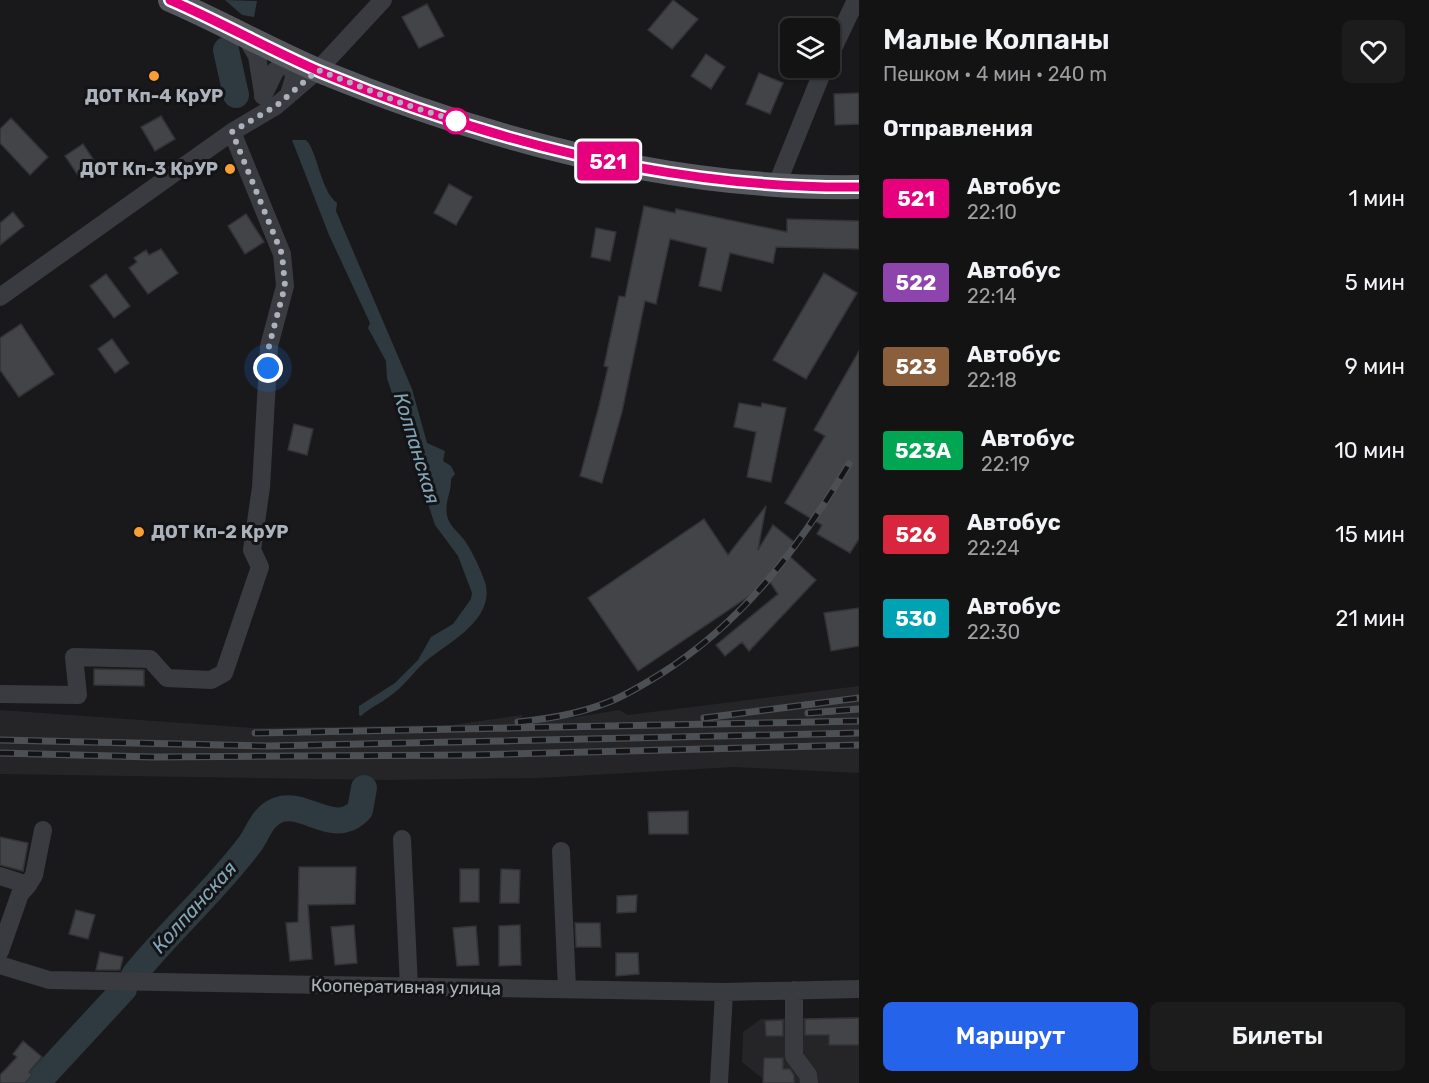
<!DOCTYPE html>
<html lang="ru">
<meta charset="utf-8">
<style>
body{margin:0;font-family:Rubik,sans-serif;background:#1c1c1d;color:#f1f3f6;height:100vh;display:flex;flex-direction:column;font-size:22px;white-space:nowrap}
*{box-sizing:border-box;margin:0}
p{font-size:20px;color:#9d9ea0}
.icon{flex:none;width:33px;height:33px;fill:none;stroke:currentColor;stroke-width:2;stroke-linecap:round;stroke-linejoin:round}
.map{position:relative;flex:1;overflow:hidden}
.drawer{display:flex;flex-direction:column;background:#131314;width:570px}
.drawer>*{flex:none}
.badge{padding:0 12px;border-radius:4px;font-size:21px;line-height:39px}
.controls{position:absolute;left:780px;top:18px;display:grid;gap:12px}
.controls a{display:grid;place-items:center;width:60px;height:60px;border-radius:9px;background:#131314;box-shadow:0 2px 4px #0004,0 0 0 2px #323234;font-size:30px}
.you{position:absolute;width:30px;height:30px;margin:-15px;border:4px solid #fff;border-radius:50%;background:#1a73e8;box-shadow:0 0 0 9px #1a73e833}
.map>.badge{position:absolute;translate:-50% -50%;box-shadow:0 0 0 3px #fff}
h2{padding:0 24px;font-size:22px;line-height:54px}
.round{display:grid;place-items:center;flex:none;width:63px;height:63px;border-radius:9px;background:#1c1c1d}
.overview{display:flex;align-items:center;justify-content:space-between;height:102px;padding:0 24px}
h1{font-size:28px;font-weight:600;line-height:45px}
.button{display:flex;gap:12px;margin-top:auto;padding:12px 24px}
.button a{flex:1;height:69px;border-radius:9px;background:#2563eb;color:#fff;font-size:24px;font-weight:600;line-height:69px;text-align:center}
.button a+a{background:#1c1c1d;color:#f1f3f6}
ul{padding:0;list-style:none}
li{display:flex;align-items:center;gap:18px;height:84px;padding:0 24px}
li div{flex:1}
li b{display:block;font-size:22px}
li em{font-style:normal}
li .badge{min-width:66px;font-weight:700;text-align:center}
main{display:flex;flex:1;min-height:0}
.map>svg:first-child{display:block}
</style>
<main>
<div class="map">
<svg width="859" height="1083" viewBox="0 0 859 1083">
<rect width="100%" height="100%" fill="#19191b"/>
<path fill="#252528" d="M859,686V773L734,767L538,778L388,780L0,774V710L253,728L453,725L522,715L520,726L619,710L628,715Z
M859,1017V1083H763V1079L742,1062L743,1032L761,1019Z"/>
<path fill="#2e3a40" d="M225,0L257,1L254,17L242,15Z
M226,50C240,60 241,76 241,91L233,95L220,80L222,56Z
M292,140H306C318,152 320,190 337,203L336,211L412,389L427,443L445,451L443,461L451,466L455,474L451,479C452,492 443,504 448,519C451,527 460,534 465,541C473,553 480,568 485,582C496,619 449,642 426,661C413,672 404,687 390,696C380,704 369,708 361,716L359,715V706L395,683L418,660L431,637L453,624L471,599L472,593L458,556L435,525L387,378L386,361L368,328L370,323L329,235Z"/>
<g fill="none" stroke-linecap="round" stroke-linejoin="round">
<path stroke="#2e3a40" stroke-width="26" d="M226,50L236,95
M134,975C170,930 215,891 250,844C259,832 261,817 278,810C306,800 334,838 360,810L364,788
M37,1083L124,989"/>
</g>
<path fill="#434448" stroke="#333337" stroke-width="1.5" d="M673,0L698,19L672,49L648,30Z
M427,4L444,36L419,48L402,17Z
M706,54L725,67L711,89L691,76Z
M759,73L783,83L770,114L746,104Z
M859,93V124L835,125L834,94Z
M161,116L175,139L155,151L141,127Z
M11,118L48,157L30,175L0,143V129Z
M83,144L99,168L81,180L65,156Z
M449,184L472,197L456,225L434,213Z
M644,206L675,213L676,209L787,232V219L859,221V249L776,247L773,263L730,253L721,291L699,286L707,248L670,239L656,304L645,301L622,412L602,483L580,476L599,406L608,367L604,366L619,296L625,297Z
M13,212L24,226L0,245V223Z
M246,214L264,242L245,254L228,226Z
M596,228L616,232L610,261L591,257Z
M161,249L178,273L148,294L129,268L137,262L134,258L146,250L149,255Z
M824,273L857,293L806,379L773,360Z
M106,274L130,306L114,318L90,286Z
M21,324L54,374L19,397L0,370V338Z
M112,339L129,363L115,373L98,349Z
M859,351V539L850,553L817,534L822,525L785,503L825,436L814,430Z
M739,403L761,407L762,403L786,408L771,482L747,477L756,432L734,427Z
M294,424L313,429L307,455L288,450Z
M766,506L758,550L773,525L794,542L786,553L816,580L749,651L742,642L725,656L716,645L778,594L770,582L638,671L588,598L704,519L728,555Z
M859,608V646L831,651L824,613Z
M94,669L144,670V686L94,685Z
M688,811V834H649L648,812Z
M0,837L28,843L23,871L0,865Z
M299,867H356L355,904L308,905L312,959L290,961L286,923L298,922Z
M460,869H479V902H460Z
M501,869L520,870L519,903H500Z
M637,895L636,912L617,913V896Z
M76,910L95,915L88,939L69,934Z
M575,923H600L601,947H576Z
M354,925L357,963L335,965L331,927Z
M520,925L521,965L499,966V926Z
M476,926L479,965L457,966L453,928Z
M100,952L123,957L120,970H96Z
M616,953H638L639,974L616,976Z
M859,1018V1045H829V1035H805V1019Z
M783,1020V1036H766L765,1021Z
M23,1041L42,1057L29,1072L32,1075L25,1083H0V1075L17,1057L13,1054Z
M764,1058H783V1069H790L794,1075V1083H763Z"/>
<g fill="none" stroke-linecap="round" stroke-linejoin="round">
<path stroke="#393b40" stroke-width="18" d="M244,34L257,56L263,93
M830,55L856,0
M263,96L275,71L290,57L294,78L289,94
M777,184L824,68
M0,297L232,132L276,106L318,70L383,0
M0,694L78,695L74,657L150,659L167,678L211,680L224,673L260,567L252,550L261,487L269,346L285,286L282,254L232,132
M402,839L409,987
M561,851L567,989
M0,876L28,885L20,894L0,951
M28,885L34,875L43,830
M0,965L49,980L724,992L859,989
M794,990V1056L808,1075L809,1083
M719,1083L724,992"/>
<path stroke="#55595f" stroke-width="24" d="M170,0C221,22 270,50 322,72C491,141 674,190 859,187"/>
<g stroke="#4c5055" stroke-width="7">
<path id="rail" d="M808,713L859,709
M704,718L859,698
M518,722C548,719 578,714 606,703C625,696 642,685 659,675C744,622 798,548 849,464
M255,733L859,721
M0,740L269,746L859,733
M0,753L153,757L471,755L859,745"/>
</g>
<use href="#rail" stroke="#141416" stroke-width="4.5" stroke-dasharray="14" stroke-linecap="butt"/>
</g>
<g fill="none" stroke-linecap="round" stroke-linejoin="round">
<g stroke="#fff" stroke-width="14">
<path id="line" d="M170,0C221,22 270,50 321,72C491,142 674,189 859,187"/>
</g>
<use href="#line" stroke="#e6007e" stroke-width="9"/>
<path stroke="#abb2bb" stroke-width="6" stroke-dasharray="0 10.8" d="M268,368L269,346L285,286L282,254L232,132L276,106L318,70L404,104L456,121"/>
</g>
<g fill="#f99e33" stroke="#141416" stroke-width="2">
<circle cx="154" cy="76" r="6"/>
<circle cx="230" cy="169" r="6"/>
<circle cx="139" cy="532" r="6"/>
</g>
<circle fill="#fff" stroke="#e6007e" stroke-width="3" cx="456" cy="121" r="12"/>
<g text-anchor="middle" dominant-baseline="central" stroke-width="6" stroke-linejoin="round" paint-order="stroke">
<g font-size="18" font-weight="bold" fill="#abb2bb" stroke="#141416">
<text x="154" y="96">ДОТ Кп-4 КрУР</text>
<text x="218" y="169" text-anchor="end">ДОТ Кп-3 КрУР</text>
<text x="151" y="532" text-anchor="start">ДОТ Кп-2 КрУР</text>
</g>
<g font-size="18" fill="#abb2bb" stroke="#141416">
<text transform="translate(406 987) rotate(1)">Кооперативная улица</text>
</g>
<g font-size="20" font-style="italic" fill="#81a4b7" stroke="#141416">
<text transform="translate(417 448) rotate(73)">Колпанская</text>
<text transform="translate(194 907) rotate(-48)">Колпанская</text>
</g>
</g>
</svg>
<div class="controls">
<a><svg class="icon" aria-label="layers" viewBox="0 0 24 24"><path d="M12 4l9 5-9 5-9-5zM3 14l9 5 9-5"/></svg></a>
</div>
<div class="you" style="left:268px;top:368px"></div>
<b class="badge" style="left:608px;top:161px;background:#e6007e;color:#fff">521</b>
</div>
<section class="drawer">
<div class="overview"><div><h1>Малые Колпаны</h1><p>Пешком · 4 мин · 240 m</p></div><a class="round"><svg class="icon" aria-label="heart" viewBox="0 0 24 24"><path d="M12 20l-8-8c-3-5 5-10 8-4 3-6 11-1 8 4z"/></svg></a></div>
<h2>Отправления</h2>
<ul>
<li><span class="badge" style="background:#e6007e;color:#fff">521</span><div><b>Автобус</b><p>22:10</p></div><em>1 мин</em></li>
<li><span class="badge" style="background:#8e44ad;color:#fff">522</span><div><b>Автобус</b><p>22:14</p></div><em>5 мин</em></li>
<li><span class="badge" style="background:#8b5e3c;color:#fff">523</span><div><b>Автобус</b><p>22:18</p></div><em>9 мин</em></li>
<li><span class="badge" style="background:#00a651;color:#fff">523А</span><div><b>Автобус</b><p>22:19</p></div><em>10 мин</em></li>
<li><span class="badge" style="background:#d7263d;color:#fff">526</span><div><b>Автобус</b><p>22:24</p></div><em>15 мин</em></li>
<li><span class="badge" style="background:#00a3b4;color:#fff">530</span><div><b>Автобус</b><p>22:30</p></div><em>21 мин</em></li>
</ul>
<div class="button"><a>Маршрут</a><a>Билеты</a></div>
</section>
</main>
